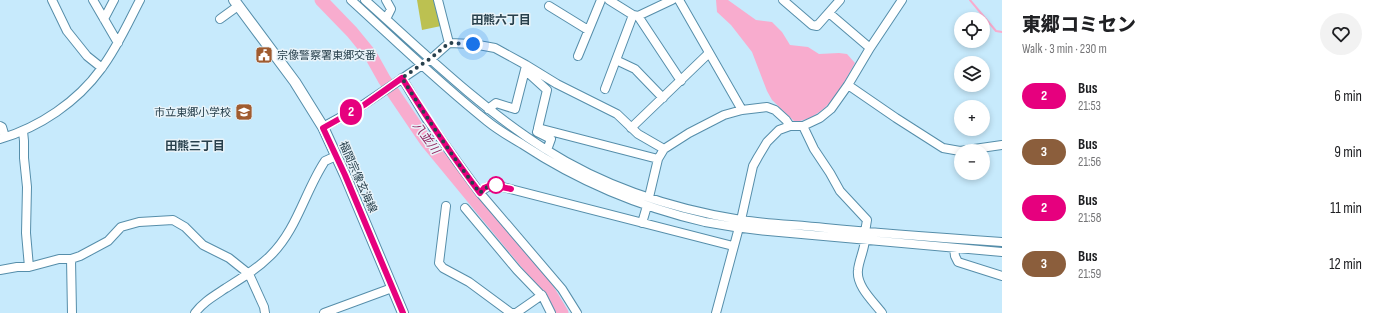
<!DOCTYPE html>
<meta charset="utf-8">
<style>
body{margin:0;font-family:"Sofia Sans Condensed","Noto Sans JP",sans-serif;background:#f2f2f2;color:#202124;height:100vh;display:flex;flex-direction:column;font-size:15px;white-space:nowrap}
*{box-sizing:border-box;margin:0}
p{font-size:13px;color:#757577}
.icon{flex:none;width:22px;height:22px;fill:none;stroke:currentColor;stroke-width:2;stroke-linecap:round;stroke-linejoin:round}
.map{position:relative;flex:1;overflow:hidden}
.details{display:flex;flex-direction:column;background:#fff;width:380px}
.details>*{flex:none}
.badge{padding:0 8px;border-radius:13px;font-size:14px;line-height:26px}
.fabs{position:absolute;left:954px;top:12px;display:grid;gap:8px}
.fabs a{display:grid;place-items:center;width:36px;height:36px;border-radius:50%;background:#fff;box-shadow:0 2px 6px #0003;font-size:20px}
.you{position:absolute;width:20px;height:20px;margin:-10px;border:3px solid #fff;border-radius:50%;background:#1a73e8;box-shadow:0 0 0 6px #1a73e833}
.map>.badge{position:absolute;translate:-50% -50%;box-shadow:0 0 0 2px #fff}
.round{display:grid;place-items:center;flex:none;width:42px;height:42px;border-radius:21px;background:#f2f2f2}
.head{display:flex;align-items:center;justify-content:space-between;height:68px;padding:0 20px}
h1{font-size:19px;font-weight:800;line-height:30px}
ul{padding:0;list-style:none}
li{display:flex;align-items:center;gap:12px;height:56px;padding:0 20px}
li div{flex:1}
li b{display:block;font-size:15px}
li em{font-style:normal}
li .badge{min-width:44px;font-weight:700;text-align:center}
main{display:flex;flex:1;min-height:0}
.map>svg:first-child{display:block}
</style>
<main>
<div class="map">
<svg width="1002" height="313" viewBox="0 0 1002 313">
<rect width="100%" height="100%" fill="#c7eafc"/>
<path fill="#bcc151" d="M417,0H435L441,26L422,30Z"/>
<path fill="#f8acce" d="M716,0H728L756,20L772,22L782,32L790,45L808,47L819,54L839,53L847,54L855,63C840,89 828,117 795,122L772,100L767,91L752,52L731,25L717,12Z"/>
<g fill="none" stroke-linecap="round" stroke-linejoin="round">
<path stroke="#f8acce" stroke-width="2" d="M970,0L996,31L1002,32"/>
<path stroke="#f8acce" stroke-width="13" d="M321,0L352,32L370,54L384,79L426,141L547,288L562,313"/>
<g stroke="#568eaa" stroke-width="10">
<path id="minor" d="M52,0L67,31L87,56L102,68
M93,0L118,43
M351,0C396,41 439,83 487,121C498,130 510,137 522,144C578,181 640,207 705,222C726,226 747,229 768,231L1002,252
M365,0C423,52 479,107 545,149C603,186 673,209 741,220C769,224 797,225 825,228C884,234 943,238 1002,242
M386,0L391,9L386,19
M438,0L449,43
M609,0L633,15L638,16L672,0
M679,0L742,110
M783,0L812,25L817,26L840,0
M549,6L588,30
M829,13L870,48
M638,16L681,81
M104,19L114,0
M220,19L238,6
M578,56L601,0
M616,60L635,69L663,98
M525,70L547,90L538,128L658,159
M402,78L426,118L458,163L480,193L562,289L577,313
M848,85L896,118L943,148L960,151L1002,145
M605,89L633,15
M488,109L496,103L515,109L526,66
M0,126L2,127L5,137
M803,126L814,149L830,173L840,191L867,220L865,232
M323,127L363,105L431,59L449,43L473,44L495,48L526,65L557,84L617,114L638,134L664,149
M631,128L709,53
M538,129L537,132L551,139L547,150
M23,131L24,141V158L27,187L26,233L29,267
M0,139C40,127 77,102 101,69C117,48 128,23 140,0
M480,193C486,186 491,185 499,186L733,246
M649,197L658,159L664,149L689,133L724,115L742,110L767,107L775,110L786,120L790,126
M446,206L439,263L443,268L469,282L511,313H516L542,295
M465,208L517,270L543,297L551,313
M642,223L647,206
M865,240C864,251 859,260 858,270C856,286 873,301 882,313
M954,248L955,256L958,262L1002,276
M71,259L72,313
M0,270L17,267H29L59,259H71L80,256L108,241L121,227L139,222L173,220L185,227L203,245L229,258L249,274L264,307L265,313
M195,313C203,302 214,296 226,288C242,278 257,269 270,256C297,230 305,191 325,161L336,156
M324,313L392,288
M716,313L741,220L753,166L758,157L767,142L779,130L790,126H803L820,118L831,109L848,85L870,48L902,0"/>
</g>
<g stroke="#568eaa" stroke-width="12">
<path id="major" d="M234,0L295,82L323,127L345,175L403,313"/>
</g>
<use href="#minor" stroke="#fff" stroke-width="8"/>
<use href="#major" stroke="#fff" stroke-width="10"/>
</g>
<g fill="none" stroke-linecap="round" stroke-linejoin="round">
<g stroke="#fff" stroke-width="9">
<path id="line" d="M403,313L345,175L323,128L364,105L402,78C427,118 452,156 480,193L484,188L491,185L511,189"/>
</g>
<use href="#line" stroke="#e6007e" stroke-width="6"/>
<path stroke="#28404c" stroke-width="4" stroke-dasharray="0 7.2" d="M473,44L449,43L431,58L402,78C427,118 452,156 480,193C486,186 491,185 500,186L496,185"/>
</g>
<defs>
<g id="civic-square" transform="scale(0.9)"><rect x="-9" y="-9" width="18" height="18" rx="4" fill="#a05b2f" stroke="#e8f3f9"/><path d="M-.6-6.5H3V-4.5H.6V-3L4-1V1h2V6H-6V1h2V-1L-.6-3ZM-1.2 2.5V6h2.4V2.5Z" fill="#fff"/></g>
<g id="school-square" transform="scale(0.9)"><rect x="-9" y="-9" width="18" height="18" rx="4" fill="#a05b2f" stroke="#e8f3f9"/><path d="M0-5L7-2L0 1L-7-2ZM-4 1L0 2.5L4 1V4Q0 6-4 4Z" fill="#fff"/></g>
</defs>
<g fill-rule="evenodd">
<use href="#civic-square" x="264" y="55"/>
<use href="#school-square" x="244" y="112"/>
</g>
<circle fill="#fff" stroke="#e6007e" stroke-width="2" cx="496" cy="185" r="8"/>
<g text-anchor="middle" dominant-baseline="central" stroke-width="3" stroke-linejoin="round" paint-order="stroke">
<g font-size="11" fill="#28404c" stroke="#e8f3f9" text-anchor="start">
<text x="277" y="55">宗像警察署東郷交番</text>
<text x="231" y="112" text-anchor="end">市立東郷小学校</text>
</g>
<g font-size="11" fill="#28404c" stroke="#e8f3f9">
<text transform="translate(358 177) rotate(66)">福間宗像玄海線</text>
</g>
<g font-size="12" font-weight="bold" fill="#28404c" stroke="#e8f3f9">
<text x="501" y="20">田熊六丁目</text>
<text x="195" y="146">田熊三丁目</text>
</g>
<g font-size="12" font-style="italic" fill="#922561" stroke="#e8f3f9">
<text transform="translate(426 138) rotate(54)">八並川</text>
</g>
</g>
</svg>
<div class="fabs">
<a><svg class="icon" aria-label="locate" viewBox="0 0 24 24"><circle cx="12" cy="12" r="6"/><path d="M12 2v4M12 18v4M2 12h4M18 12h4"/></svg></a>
<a><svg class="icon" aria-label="layers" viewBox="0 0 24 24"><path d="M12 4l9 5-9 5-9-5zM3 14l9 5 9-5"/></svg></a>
<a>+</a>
<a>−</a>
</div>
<div class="you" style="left:473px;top:44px"></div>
<b class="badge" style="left:351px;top:112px;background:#e6007e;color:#fff">2</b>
</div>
<section class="details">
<div class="head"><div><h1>東郷コミセン</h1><p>Walk · 3 min · 230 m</p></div><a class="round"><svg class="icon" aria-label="heart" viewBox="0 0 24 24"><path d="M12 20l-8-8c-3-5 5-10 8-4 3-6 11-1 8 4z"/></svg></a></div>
<ul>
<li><span class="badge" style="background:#e6007e;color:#fff">2</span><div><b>Bus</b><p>21:53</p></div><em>6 min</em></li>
<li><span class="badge" style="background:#8b5e3c;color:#fff">3</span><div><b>Bus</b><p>21:56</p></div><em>9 min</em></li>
<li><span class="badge" style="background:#e6007e;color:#fff">2</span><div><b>Bus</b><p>21:58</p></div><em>11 min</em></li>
<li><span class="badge" style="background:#8b5e3c;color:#fff">3</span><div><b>Bus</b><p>21:59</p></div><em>12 min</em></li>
</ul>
</section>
</main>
